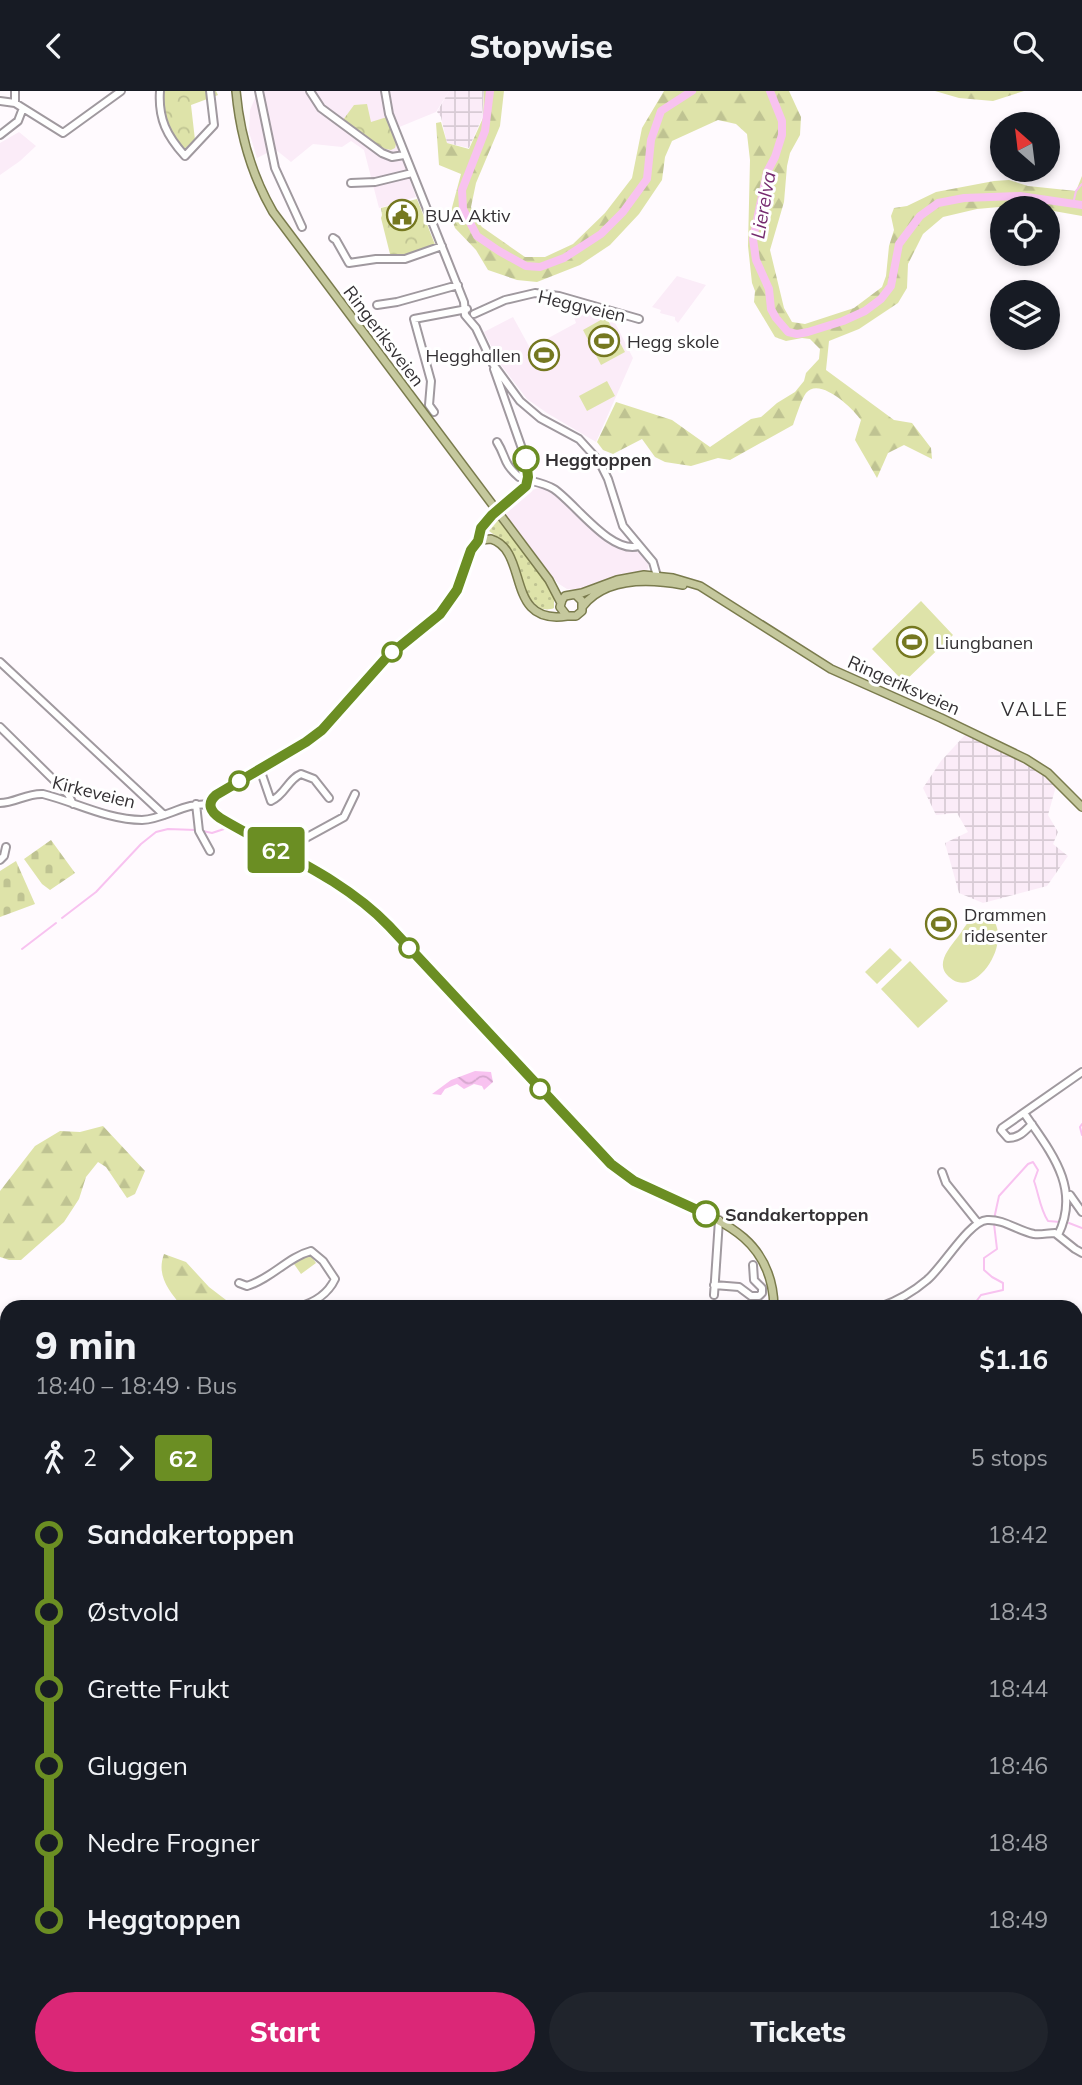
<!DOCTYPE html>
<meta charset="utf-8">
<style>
body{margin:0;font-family:Mulish,sans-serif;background:#20242c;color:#f1f3f6;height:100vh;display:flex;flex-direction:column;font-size:26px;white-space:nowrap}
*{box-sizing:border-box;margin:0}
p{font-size:23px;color:#9ea1a6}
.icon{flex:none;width:38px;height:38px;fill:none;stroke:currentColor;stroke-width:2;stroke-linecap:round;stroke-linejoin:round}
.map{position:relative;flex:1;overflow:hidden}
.drawer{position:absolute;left:0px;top:1209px;width:1083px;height:786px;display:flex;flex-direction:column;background:#171b24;border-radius:21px 21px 0 0;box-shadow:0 4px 10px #0003}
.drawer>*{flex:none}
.badge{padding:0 14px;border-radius:5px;font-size:24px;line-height:46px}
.needle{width:46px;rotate:332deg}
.controls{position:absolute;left:990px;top:21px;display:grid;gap:14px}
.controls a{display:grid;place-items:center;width:70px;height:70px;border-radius:50%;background:#171b24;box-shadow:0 4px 10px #0003;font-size:35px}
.map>.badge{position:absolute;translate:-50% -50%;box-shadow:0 0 0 4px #fff}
.legs{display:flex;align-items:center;gap:10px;height:77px;padding:0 35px;font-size:23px}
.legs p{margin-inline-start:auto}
.head{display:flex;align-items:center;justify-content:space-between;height:119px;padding:0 35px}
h1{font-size:38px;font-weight:800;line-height:52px}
.button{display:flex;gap:14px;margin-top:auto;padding:14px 35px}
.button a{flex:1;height:80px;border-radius:42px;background:#db2777;color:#fff;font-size:28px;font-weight:800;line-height:80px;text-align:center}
.button a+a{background:#20242c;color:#f1f3f6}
ul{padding:0 35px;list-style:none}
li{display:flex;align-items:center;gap:24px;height:77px;font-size:26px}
li i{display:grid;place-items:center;width:10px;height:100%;margin:0 9px;background:currentColor}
li i::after{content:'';width:18px;height:18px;margin:-9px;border:5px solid;border-radius:50%;background:#171b24}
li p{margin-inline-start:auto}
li:first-child i{background:linear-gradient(#0000 50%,currentColor 0)}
li:last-child i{background:linear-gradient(currentColor 50%,#0000 0)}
header{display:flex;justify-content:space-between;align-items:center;height:91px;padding:0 35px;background:#171b24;font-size:32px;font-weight:800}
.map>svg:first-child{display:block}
</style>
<header><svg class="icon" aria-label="back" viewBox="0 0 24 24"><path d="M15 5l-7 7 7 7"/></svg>Stopwise<svg class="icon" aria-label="search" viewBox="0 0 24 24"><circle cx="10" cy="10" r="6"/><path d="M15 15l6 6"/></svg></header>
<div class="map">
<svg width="1082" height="1994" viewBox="0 0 1082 1994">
<defs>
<pattern id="industrial-grid" width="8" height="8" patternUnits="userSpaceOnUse" patternTransform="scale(1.75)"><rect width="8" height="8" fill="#fbecf8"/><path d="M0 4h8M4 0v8" fill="none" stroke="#d8cbd5"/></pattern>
<pattern id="grass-dots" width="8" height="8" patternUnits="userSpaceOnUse" patternTransform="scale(1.75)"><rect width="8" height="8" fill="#dee3a9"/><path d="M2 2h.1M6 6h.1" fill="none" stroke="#bfc392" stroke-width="1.8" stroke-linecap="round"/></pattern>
<pattern id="forest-firs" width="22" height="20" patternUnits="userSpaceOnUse" patternTransform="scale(1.75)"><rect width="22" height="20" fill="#dee3a9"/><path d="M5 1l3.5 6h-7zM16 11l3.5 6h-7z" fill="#bfc392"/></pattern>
<pattern id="cemetery-stones" width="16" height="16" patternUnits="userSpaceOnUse" patternTransform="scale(1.75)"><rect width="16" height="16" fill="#dee3a9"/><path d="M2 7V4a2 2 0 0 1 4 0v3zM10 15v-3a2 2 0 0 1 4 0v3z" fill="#bfc392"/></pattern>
<pattern id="park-crowns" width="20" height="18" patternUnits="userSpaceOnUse" patternTransform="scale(1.75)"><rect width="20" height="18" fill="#dee3a9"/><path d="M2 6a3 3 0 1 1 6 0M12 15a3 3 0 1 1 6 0" fill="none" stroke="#bfc392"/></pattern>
<pattern id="water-waves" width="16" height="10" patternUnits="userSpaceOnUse" patternTransform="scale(1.75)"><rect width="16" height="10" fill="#f8c2f0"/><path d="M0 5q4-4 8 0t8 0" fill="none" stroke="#d5a7ce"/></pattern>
</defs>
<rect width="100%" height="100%" fill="#fffafe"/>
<path fill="#fbecf8" d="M258,0H449L436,21L392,39L416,106L379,117L364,59L351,50L342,56L313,53L291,71L275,58L257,67L249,41L250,19Z
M19,41L36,55L20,70L0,84V52Z
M677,185L706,194L678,232L675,229V226L660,222L661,219L652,216Z
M572,213L611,224L633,267L596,351L547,322L527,308L501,274L484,241L513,226L530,257L576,232L574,226L576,225V220Z
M539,397L554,401L593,437L625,458L640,461L644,464L649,472L647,481L581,499L567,498L559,493L553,487L501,419L525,401Z
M1076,1675L1082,1676V1800L1076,1794Z"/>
<path fill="url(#industrial-grid)" d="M449,0H484L482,27L469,57L447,52L441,26L437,21Z
M965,644L1014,667L1050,688L1056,695L1048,724L1058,741L1053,753L1068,765L1047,795L983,812L959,802L945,752L968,741L957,722L936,724L923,697L941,670Z"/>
<path fill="url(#grass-dots)" d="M495,425L549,495L554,505V517C527,528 518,473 508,456C503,446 493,445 487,438L486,435Z"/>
<path fill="url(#forest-firs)" d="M484,0H504L500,35L476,92L471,116L475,127L482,136L525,166H545L573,153L605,122L632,87L642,37L664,0H789L801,26L800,44L790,62L787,75L784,111L770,159L784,217L792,231L805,233L854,217L882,196L886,185L889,155L894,139L891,125L894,117L907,115L936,101L994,90L1009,89L1028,95L1076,100L1082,85V125L1048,119V117L1010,115L977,118L943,126L923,143L908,173L907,197L898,212L859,238L829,250L826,279L894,329L912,332L931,357L932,368L904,354L888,362L877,387L855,349L861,329C853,317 819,285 806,302C801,309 796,326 793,334L730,369L718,367L691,375L665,371L655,366L642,348L613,363L603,359L597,351L616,311L672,329L710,356L751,328L761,326L777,312L795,301L804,290L806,282L819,268L820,258L810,248L802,247L786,250L775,246L754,211L755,200L752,192L748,155L750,69L747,43L736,33L718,29L672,50L665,66L662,89L639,123L610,154L580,174L537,191L517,189L488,179L476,159L455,137L450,124L461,83L439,74L436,32L441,31L447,52L469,58L483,27Z
M935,0H1024L993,10L959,7Z
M103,1035L145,1080L135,1103L127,1107L106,1076L98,1071L86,1086L79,1108L64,1131L21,1169H9L0,1166V1100L35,1055L60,1040L80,1041Z
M164,1163L186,1171L209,1196L226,1209L227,1216H182C169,1199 156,1185 164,1163Z
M7,1312V1988H538L549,1994H0V1318Z"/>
<path fill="url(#cemetery-stones)" d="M51,749L75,782L50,799L42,793L24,768Z
M16,770L35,813L0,826V780Z"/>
<path fill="url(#park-crowns)" d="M163,0H216L218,4L191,14L195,49L183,59C166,38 159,28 163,0Z
M367,13L371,31L387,26L396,53L395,57L391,59L381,57L343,29L354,14Z
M417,108L436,156C422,162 404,169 390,163L381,127L382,124L381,117Z"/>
<path fill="#dee3a9" d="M606,226L625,261L601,274L583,239Z
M607,290L615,305L587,320L579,305Z
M921,510L953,544L904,591L872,558Z
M983,821C1020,837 981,906 953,889C933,876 947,860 957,847C966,836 968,826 983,821Z
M890,857L902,869L877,893L865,881Z
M910,870L948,910L918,937L881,898Z
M310,1163L316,1172L301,1183L294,1173Z
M1076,1631L1082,1641V1671L1076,1674Z"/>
<path fill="url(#water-waves)" d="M475,980L491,981L493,991L484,999L482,995L474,993L464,998L457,993L445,998L441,1004L432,1003L451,989Z"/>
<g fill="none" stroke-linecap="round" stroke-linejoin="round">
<path stroke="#f8c2f0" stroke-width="2" d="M1073,113L1076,100L1082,93
M203,740L212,742L227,737
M62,827L96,801L141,753L156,741L168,738L196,739
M22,858L56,832
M1082,1033L1080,1036L1082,1044
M994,1128L999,1105L1028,1073L1033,1071L1038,1079L1034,1090C1039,1104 1040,1118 1048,1130L1060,1131
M1069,1132L1082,1137
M972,1216L981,1204L1003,1199V1192L992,1186L984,1179V1167L997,1158L994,1133
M0,1348L7,1333
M0,1585L7,1608"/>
<path stroke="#f8c2f0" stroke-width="8" d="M490,0L485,40L462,99L463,118L477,145L499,160L526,175L540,176L564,167L601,143L623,121L647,88L651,49L661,20L692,0
M770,0L782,30V44L775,66L767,81L753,148L756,169L769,198L771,218L776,227L788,241L797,243L808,241L843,230L865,220L881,208L891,195L899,153L920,125L938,112L964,107L1020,105L1082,114"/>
<g stroke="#a0999f" stroke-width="10">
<path id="minor" d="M15,0V12
M160,0C158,28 167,45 185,65L214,34L210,0
M259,0L275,77L302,136
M310,0L321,17L382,62L392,66L404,64
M385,0L389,23L464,211L465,224L476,237L493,273L520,310L540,327L579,348L599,370L608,388L623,435L653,471L657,485L654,488
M0,10L15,12L23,17L18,30L0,44
M23,17L63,42L121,0
M351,92L375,91L412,82
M333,147L336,149L349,172L376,168H405L442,155
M377,214L397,211L458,194
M474,223L505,209L535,202L559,205L639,228
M494,278L526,369C531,391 522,400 505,413
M434,321L429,314L431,290L414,228L467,218
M497,351C507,367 502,371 519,386
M528,389C536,391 546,393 554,398C575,412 611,464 639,455
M479,450L480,438L484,434
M0,571L164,724
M0,636L68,703L73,713
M260,678L271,710C285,704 288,688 301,683L314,688L329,707
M0,712C15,712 27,702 43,703C75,711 108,729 142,729C166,728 186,710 210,714
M196,713L199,740L210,760
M280,761L344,726L355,703
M0,769L4,765L6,756
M1024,1022C1049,1059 1082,1096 1058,1144
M1032,1033C1024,1041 1019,1047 1008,1047L1001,1039L1002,1037L1082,981
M942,1081L946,1092L978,1132
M1070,1104L1082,1121
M239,1192L247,1195C271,1188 288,1166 311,1160L323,1170L335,1188C328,1203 313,1212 298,1216
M714,1194L739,1196L751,1205H759L762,1202V1197L754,1189L753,1174
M714,1204L719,1129
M880,1216C897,1210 913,1201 927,1189C943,1176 969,1130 987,1129C1004,1128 1018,1140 1034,1143C1041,1144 1048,1142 1055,1142L1075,1158L1082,1162
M0,1314L7,1309
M1076,1808L1082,1805
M643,1988L648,1994
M782,1988L787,1994
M826,1994V1988"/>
</g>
<g stroke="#7a7b4d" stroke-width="10">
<path id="major" d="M236,0C240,44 251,83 273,121L549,489L561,512
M576,504L582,510V520L576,525H567L560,516L562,509L565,505L582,502L617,489L644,484L673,487L700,495L831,578L941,627L1026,668L1048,682L1082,716
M583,515C606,486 650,488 683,494
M567,525C504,535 530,460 491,448L481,449L473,455L457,499L446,516L431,531L384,568L328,634L306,651L216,704L210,711L211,718L220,727L339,795L372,819L589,1051C603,1065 616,1080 633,1090C693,1124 772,1130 774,1216
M920,1988L921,1994"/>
</g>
<use href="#minor" stroke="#fff" stroke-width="6"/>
<use href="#major" stroke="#c5c89d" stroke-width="7"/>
<g stroke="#a0999f" stroke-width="10" stroke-linecap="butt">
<path id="minor-bridge" d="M484,434L505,413"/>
</g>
<use href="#minor-bridge" stroke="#fff" stroke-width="6"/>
</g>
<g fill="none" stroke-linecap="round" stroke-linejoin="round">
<g stroke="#fff" stroke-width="16">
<path id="line-1" d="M526,368L528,386L526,395L492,424L481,437L478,450L471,459L457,499L440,523L387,566L322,639L306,651L216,704C206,713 211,721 220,727C277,761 343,787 389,835L611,1073L634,1090L706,1123"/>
</g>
<use href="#line-1" stroke="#6b8e23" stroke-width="10"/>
</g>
<defs>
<g id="civic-ring" transform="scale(1.575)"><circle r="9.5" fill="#fff" stroke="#757820" stroke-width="1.5"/><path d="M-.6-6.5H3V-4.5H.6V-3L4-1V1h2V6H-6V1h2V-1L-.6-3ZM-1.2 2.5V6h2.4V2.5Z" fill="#757820"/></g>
<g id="stadium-ring" transform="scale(1.575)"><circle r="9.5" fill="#fff" stroke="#757820" stroke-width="1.5"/><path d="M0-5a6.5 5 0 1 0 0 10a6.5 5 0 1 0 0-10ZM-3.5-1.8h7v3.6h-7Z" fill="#757820"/></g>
</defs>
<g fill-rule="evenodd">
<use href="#civic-ring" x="402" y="124"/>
<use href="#stadium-ring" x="604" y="250"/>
<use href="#stadium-ring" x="544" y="264"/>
<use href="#stadium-ring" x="912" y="551"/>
<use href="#stadium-ring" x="941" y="833"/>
</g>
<g fill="#fff" stroke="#6b8e23" stroke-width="3.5">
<circle cx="526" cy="368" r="12"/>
<circle cx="392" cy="561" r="9"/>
<circle cx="239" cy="690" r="9"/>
<circle cx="409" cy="857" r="9"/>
<circle cx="540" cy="998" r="9"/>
<circle cx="706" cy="1123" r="12"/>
</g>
<g text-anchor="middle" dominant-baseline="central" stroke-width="6" stroke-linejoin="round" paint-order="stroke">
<g font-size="18" fill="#343134" stroke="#fff" text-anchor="start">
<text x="425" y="124">BUA Aktiv</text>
<text x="627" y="250">Hegg skole</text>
<text x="521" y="264" text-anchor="end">Hegghallen</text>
<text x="935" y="551">Liungbanen</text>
<text x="964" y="823">Drammen<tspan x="964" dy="21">ridesenter</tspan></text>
</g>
<g font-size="18" fill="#343134" stroke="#fff">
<text transform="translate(582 215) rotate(13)">Heggveien</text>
<text transform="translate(384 245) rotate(53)">Ringeriksveien</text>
<text transform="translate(904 594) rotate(24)">Ringeriksveien</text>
<text transform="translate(94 701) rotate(14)">Kirkeveien</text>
</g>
<g font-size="18" font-weight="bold" fill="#343134" stroke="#fff" text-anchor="start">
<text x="545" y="368">Heggtoppen</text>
<text x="725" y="1123">Sandakertoppen</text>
</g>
<g font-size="19" font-style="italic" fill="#752a6e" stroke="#fff">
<text transform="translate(763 114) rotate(-80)">Lierelva</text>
</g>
<g font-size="19" letter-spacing="2" fill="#343134" stroke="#fff">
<text x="1035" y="618">VALLE</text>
</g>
</g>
</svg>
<div class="controls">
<a><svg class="needle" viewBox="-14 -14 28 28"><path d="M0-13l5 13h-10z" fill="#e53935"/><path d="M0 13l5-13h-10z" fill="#9ea1a6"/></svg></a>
<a><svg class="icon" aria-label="locate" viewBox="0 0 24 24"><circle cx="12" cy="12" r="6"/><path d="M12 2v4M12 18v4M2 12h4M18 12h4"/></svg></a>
<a><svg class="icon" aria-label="layers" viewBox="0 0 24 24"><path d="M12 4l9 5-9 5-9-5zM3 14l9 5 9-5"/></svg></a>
</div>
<b class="badge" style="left:276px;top:759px;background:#6b8e23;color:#fff">62</b>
<section class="drawer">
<div class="head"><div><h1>9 min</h1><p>18:40 – 18:49 · Bus</p></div><b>$1.16</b></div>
<div class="legs"><svg class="icon" aria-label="walk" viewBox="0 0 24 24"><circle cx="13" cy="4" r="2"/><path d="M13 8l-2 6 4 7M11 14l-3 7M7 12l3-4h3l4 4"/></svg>2<svg class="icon" aria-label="forward" viewBox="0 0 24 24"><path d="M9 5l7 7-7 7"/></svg><b class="badge" style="background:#6b8e23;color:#fff">62</b><p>5 stops</p></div>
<ul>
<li><i style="color:#6b8e23"></i><b>Sandakertoppen</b><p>18:42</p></li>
<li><i style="color:#6b8e23"></i><span>Østvold</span><p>18:43</p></li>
<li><i style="color:#6b8e23"></i><span>Grette Frukt</span><p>18:44</p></li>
<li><i style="color:#6b8e23"></i><span>Gluggen</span><p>18:46</p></li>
<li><i style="color:#6b8e23"></i><span>Nedre Frogner</span><p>18:48</p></li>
<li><i style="color:#6b8e23"></i><b>Heggtoppen</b><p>18:49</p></li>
</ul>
<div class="button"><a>Start</a><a>Tickets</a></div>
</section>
</div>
